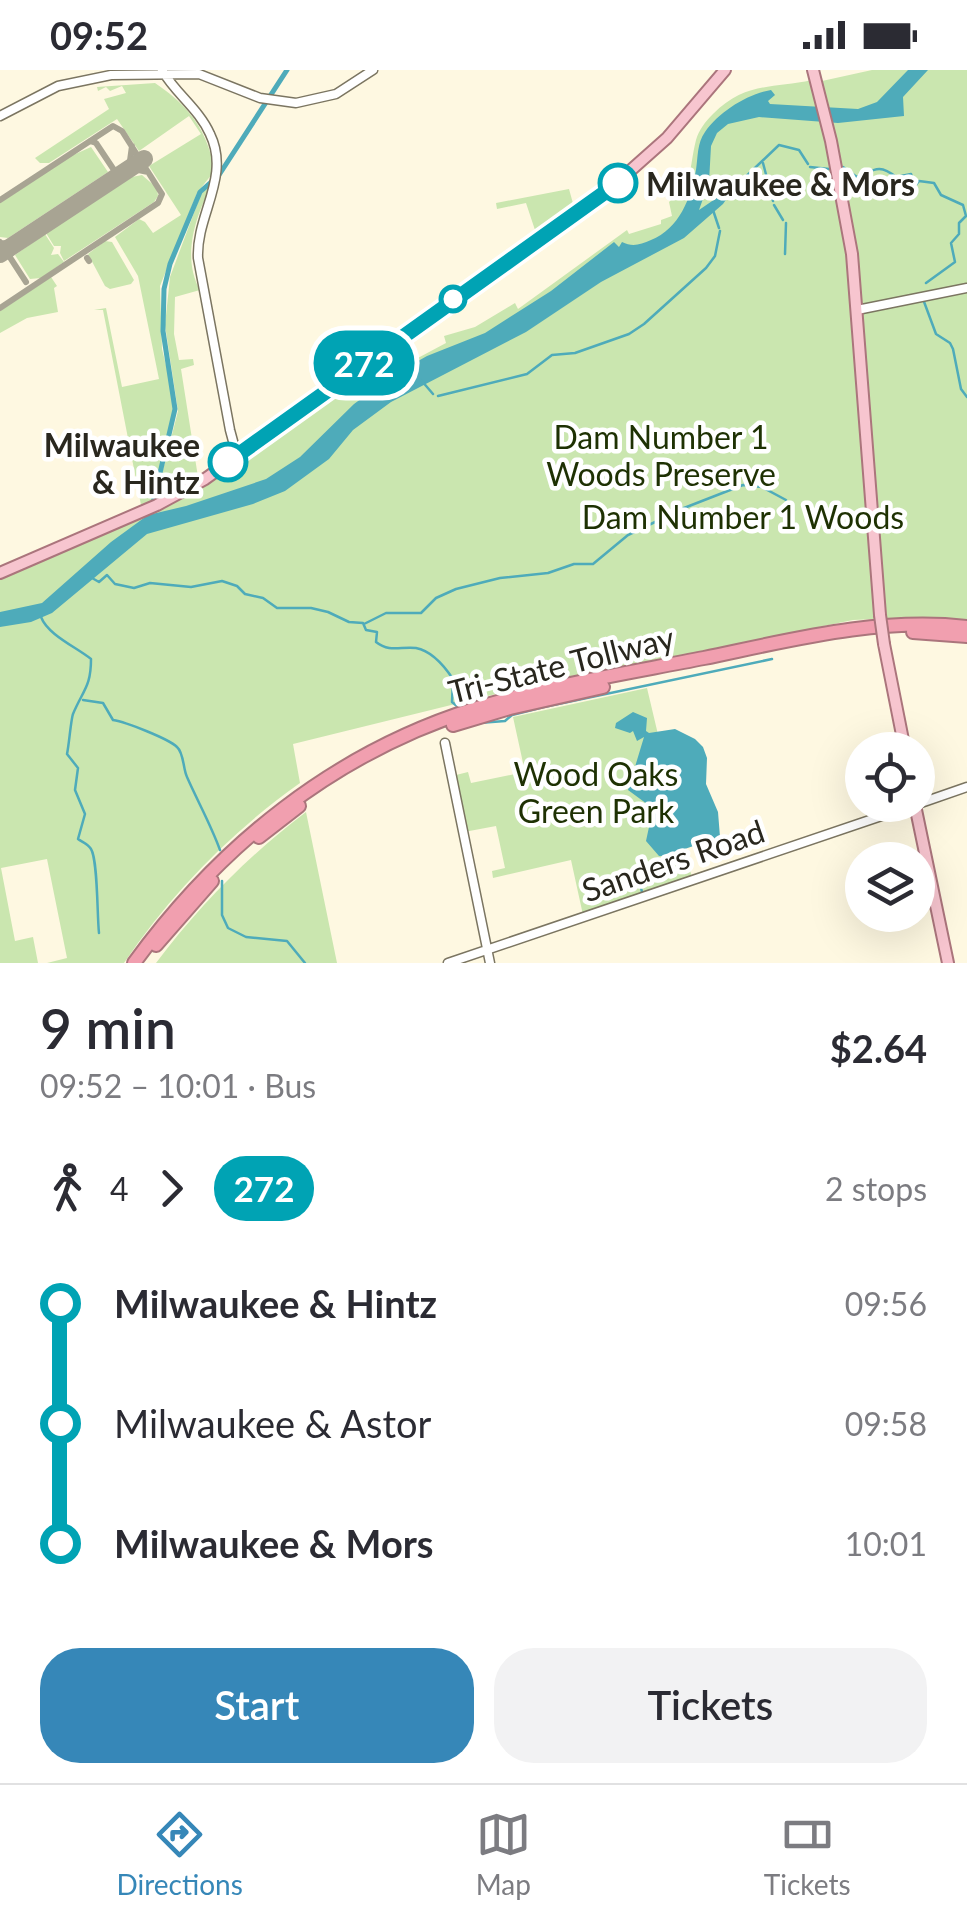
<!DOCTYPE html>
<meta charset="utf-8">
<style>
body{margin:0;font-family:Lato,sans-serif;background:#f2f2f3;color:#2b2b33;height:100vh;display:flex;flex-direction:column;font-size:38px;white-space:nowrap}
*{box-sizing:border-box;margin:0}
p{font-size:32px;color:#7c7c81}
.icon{flex:none;width:55px;height:55px;fill:none;stroke:currentColor;stroke-width:2;stroke-linecap:round;stroke-linejoin:round}
.map{position:relative;height:893px;overflow:hidden}
.sheet{display:flex;flex-direction:column;background:#fff;flex:1}
.sheet>*{flex:none}
.badge{padding:0 20px;border-radius:32px;font-size:35px;line-height:65px}
.fabs{position:absolute;left:845px;top:662px;display:grid;gap:20px}
.fabs a{display:grid;place-items:center;width:90px;height:90px;border-radius:50%;background:#fff;box-shadow:0 10px 40px #0002;font-size:50px}
.map>.badge{position:absolute;translate:-50% -50%;box-shadow:0 0 0 5px #fff}
.legs{display:flex;align-items:center;gap:15px;height:110px;padding:0 40px;font-size:32px}
.legs p{margin-inline-start:auto}
.head{display:flex;align-items:center;justify-content:space-between;height:170px;padding:0 40px}
h1{font-size:55px;font-weight:600;line-height:75px}
.cta{display:flex;gap:20px;margin-top:auto;padding:20px 40px}
.cta a{flex:1;height:115px;border-radius:40px;background:#3687b8;color:#fff;font-size:40px;font-weight:600;line-height:115px;text-align:center}
.cta a+a{background:#f2f2f3;color:#2b2b33}
ul{padding:0 40px;list-style:none}
li{display:flex;align-items:center;gap:35px;height:120px;font-size:38px}
li i{display:grid;place-items:center;width:15px;height:100%;margin:0 12px;background:currentColor}
li i::after{content:'';width:25px;height:25px;margin:-12px;border:8px solid;border-radius:50%;background:#fff}
li p{margin-inline-start:auto}
li:first-child i{background:linear-gradient(#0000 50%,currentColor 0)}
li:last-child i{background:linear-gradient(currentColor 50%,#0000 0)}
.status{display:flex;justify-content:space-between;align-items:center;height:70px;padding:0 50px;background:#fff;direction:ltr}
.status svg{height:28px;fill:currentColor}
.tabs{display:flex;justify-content:space-around;align-items:center;height:140px;border-top:2px solid #e1e1e2;background:#fff;font-size:28px;color:#7c7c81}
.tabs a{display:grid;justify-items:center;gap:5px}
.tabs .selected{color:#3687b8}
.map>svg:first-child{display:block}
</style>
<div class="status"><b>09:52</b><svg viewBox="0 0 49 12"><path d="M0 12V9h3v3zM5 12V6h3v6zM10 12V3h3v9zM15 12V0h3v12zM26 1h20v11H26zM47 4h2v5h-2z"/></svg></div>
<div class="map">
<svg width="967" height="893" viewBox="0 0 967 893">
<rect width="100%" height="100%" fill="#fef8e1"/>
<path fill="#cae6af" d="M872,0H967V216L861,236L822,11Z
M812,10L842,138L853,235L876,549L853,550L508,621L293,674L300,713C231,762 171,823 124,893H47L67,888L47,789L1,798L15,871L33,867L38,893H0V509L192,424L381,285L386,305L446,273L444,266L475,257L515,233L518,239L627,160L629,164L661,154V150L672,146L669,132C695,109 688,102 696,70C699,60 705,52 713,44C746,11 773,19 812,10Z
M155,13C182,31 202,52 211,85H214L212,104L197,123L160,216L162,279L173,323L174,342L153,432L141,435L103,240H94L106,238L122,317L159,309L138,206L115,167L139,149L145,152L153,163L181,145L149,96L201,64L189,46L139,81L117,49L49,93H40L35,88L109,39L104,29L126,23L122,16L110,21L106,17L98,21L97,17Z
M91,77L108,102L8,168L0,167V133L71,86Z
M142,105L157,118L158,126L154,132L64,191L60,183L61,176H54L46,163L132,107Z
M214,111C196,143 181,187 200,220L175,227L174,264L179,290L193,289L194,295L181,299L198,407L155,431L178,341L165,255L170,207L201,124Z
M569,119L574,137L536,163L526,133L497,139L496,133Z
M45,164L54,178L51,185L58,184L64,192L41,208L30,209L15,185Z
M105,171L112,172L134,210L131,214L110,219L105,216L88,184Z
M51,207L57,216L54,218L58,242L27,248L0,263V241Z
M967,219V552L886,551L878,489L861,245L863,241Z
M647,618L692,808L583,845L571,790L493,808L492,801L505,798L496,756L464,762L455,716L458,715L456,705L468,702L471,713L525,702L513,647Z
M306,742L337,893H156C200,835 248,786 306,742Z"/>
<path fill="#4eabba" d="M908,0H928L903,27L904,46L838,53L759,47L728,54L717,63L711,76L709,112L699,140L737,114L723,134L684,168L601,212L526,262L391,332L353,360L329,389L285,421L253,434L147,464L52,543L31,552L0,557V542L42,533L111,472L148,445L186,436L266,409L300,387L354,334L395,304L427,286L485,263L551,221L614,172L619,177L622,172C632,177 640,175 651,170C679,159 691,128 696,100C698,87 697,73 705,62C719,42 747,24 771,20L775,25L768,31L770,34L858,39L877,32Z
M633,642L647,648L646,661L649,663L675,659L695,669L703,677L707,688L706,714L718,742L720,767L664,786H659L646,771L652,743L647,734L628,720L644,667L637,671L633,661L630,663L615,658L616,653Z"/>
<g fill="none" stroke-linecap="round" stroke-linejoin="round">
<path stroke="#4eabba" stroke-width="2.5" d="M763,93L773,131
M810,97L829,99
M843,97L857,107C874,100 879,93 896,107L911,104L915,116L919,111L934,113L941,125L963,135L966,146L959,153V164L951,173L955,192L926,213
M737,115L779,75L799,80L808,94
M774,135L783,150
M713,140L719,158
M785,184L786,153
M923,229L936,264L950,273L953,279L961,319L967,327
M421,310L433,324
M438,326L527,304L552,285L575,283L629,264L644,254L706,198L715,186L720,161
M92,508L99,512L107,505L115,514L134,518L150,513L191,517L222,511L237,516L245,524L263,528L277,538H311L328,542L349,552L363,553L366,560L377,562L376,572C390,583 401,576 416,578C432,581 445,597 453,609L452,632L458,637
M41,547C48,565 76,577 91,589C91,617 83,620 73,644C71,649 69,675 67,684L78,698L75,720L85,744L78,769C82,772 88,774 91,779C98,790 97,846 99,863
M364,554L386,543H421L436,528L456,519L500,508L548,503L574,494H593L628,465L684,438L743,415L762,417L786,430
M83,630L103,633L113,650C126,652 169,669 177,677C184,683 183,699 187,707C198,732 211,755 220,780
M479,653L505,651L512,645L544,637L772,589
M222,811V845L228,858L246,867L287,871L305,893
M642,815L651,801
M641,818L642,822"/>
<path stroke="#4eabba" stroke-width="5" d="M153,433L175,339L163,261L164,219L170,194L200,122L219,105L287,0"/>
<path stroke="#a8a493" stroke-width="6" d="M90,71L96,73L114,100L111,110
M132,76L129,98L148,102
M0,130L113,56L122,61L162,124L158,133L0,238
M0,172L26,212
M0,181L1,173L15,174L10,186L0,185
M87,188L89,191"/>
<path stroke="#a8a493" stroke-width="18" d="M0,184L144,89"/>
<g stroke="#7b7561" stroke-width="11">
<path id="secondary" d="M162,0C175,23 199,39 210,64C231,107 196,145 198,188L230,360L237,386
M0,46L58,16L111,5L199,4L260,28L296,33L336,24L373,0
M857,240L967,218
M445,673L490,893
M918,734L967,717
M448,893L914,735"/>
</g>
<g stroke="#ab757c" stroke-width="14">
<path id="primary" d="M813,0L831,71L852,184L880,545
M0,503L157,435L205,409L604,124L667,68L725,0
M884,574L905,680
M915,735L948,893"/>
</g>
<g stroke="#ab757c" stroke-width="16">
<path id="highway" d="M913,562L967,566
M453,655L510,638L603,617
M259,767L299,736
M156,875L212,811
M134,893C220,775 334,683 474,639C549,615 628,603 704,588C791,570 878,547 967,557"/>
</g>
<use href="#secondary" stroke="#fff" stroke-width="8"/>
<use href="#primary" stroke="#f7c5cf" stroke-width="10"/>
<use href="#highway" stroke="#f19faf" stroke-width="12"/>
<g stroke="#ab757c" stroke-width="14" stroke-linecap="butt">
<path id="primary-bridge" d="M880,545L884,574"/>
</g>
<use href="#primary-bridge" stroke="#f7c5cf" stroke-width="10"/>
</g>
<g fill="none" stroke-linecap="round" stroke-linejoin="round">
<g stroke="#fff" stroke-width="22">
<path id="line-1" d="M228,392L618,113"/>
</g>
<use href="#line-1" stroke="#00a3b4" stroke-width="15"/>
</g>
<g fill="#fff" stroke="#00a3b4" stroke-width="5">
<circle cx="618" cy="113" r="18"/>
<circle cx="453" cy="229" r="12"/>
<circle cx="228" cy="392" r="18"/>
</g>
<g text-anchor="middle" dominant-baseline="central" stroke-width="9" stroke-linejoin="round" paint-order="stroke">
<g font-size="32" font-weight="bold" fill="#29271e" stroke="#fff" text-anchor="start">
<text x="646" y="113">Milwaukee &amp; Mors</text>
<text x="200" y="374" text-anchor="end">Milwaukee<tspan x="200" dy="37">&amp; Hintz</tspan></text>
</g>
<g font-size="32" fill="#1e3103" stroke="#fff">
<text x="661" y="366">Dam Number 1<tspan x="661" dy="37">Woods Preserve</tspan></text>
<text x="743" y="446">Dam Number 1 Woods</text>
<text x="596" y="703">Wood Oaks<tspan x="596" dy="37">Green Park</tspan></text>
</g>
<g font-size="32" fill="#29271e" stroke="#fff">
<text transform="translate(561 594) rotate(-14)">Tri-State Tollway</text>
<text transform="translate(673 790) rotate(-19)">Sanders Road</text>
</g>
</g>
</svg>
<div class="fabs">
<a><svg class="icon" aria-label="locate" viewBox="0 0 24 24"><circle cx="12" cy="12" r="6"/><path d="M12 2v4M12 18v4M2 12h4M18 12h4"/></svg></a>
<a><svg class="icon" aria-label="layers" viewBox="0 0 24 24"><path d="M12 4l9 5-9 5-9-5zM3 14l9 5 9-5"/></svg></a>
</div>
<b class="badge" style="left:364px;top:293px;background:#00a3b4;color:#fff">272</b>
</div>
<section class="sheet">
<div class="head"><div><h1>9 min</h1><p>09:52 – 10:01 · Bus</p></div><b>$2.64</b></div>
<div class="legs"><svg class="icon" aria-label="walk" viewBox="0 0 24 24"><circle cx="13" cy="4" r="2"/><path d="M13 8l-2 6 4 7M11 14l-3 7M7 12l3-4h3l4 4"/></svg>4<svg class="icon" aria-label="forward" viewBox="0 0 24 24"><path d="M9 5l7 7-7 7"/></svg><b class="badge" style="background:#00a3b4;color:#fff">272</b><p>2 stops</p></div>
<ul>
<li><i style="color:#00a3b4"></i><b>Milwaukee &amp; Hintz</b><p>09:56</p></li>
<li><i style="color:#00a3b4"></i><span>Milwaukee &amp; Astor</span><p>09:58</p></li>
<li><i style="color:#00a3b4"></i><b>Milwaukee &amp; Mors</b><p>10:01</p></li>
</ul>
<div class="cta"><a>Start</a><a>Tickets</a></div>
</section>
<nav class="tabs">
<a class="selected"><svg class="icon" aria-label="directions" viewBox="0 0 24 24"><path d="M12 3l9 9-9 9-9-9zM9 14v-3h6M13 9l2 2-2 2"/></svg>Directions</a>
<a><svg class="icon" aria-label="map" viewBox="0 0 24 24"><path d="M3 6l6-2 6 2 6-2v14l-6 2-6-2-6 2zM9 4v14M15 6v14"/></svg>Map</a>
<a><svg class="icon" aria-label="tickets" viewBox="0 0 24 24"><path d="M3 7h18v10H3zM15 7v10"/></svg>Tickets</a>
</nav>
